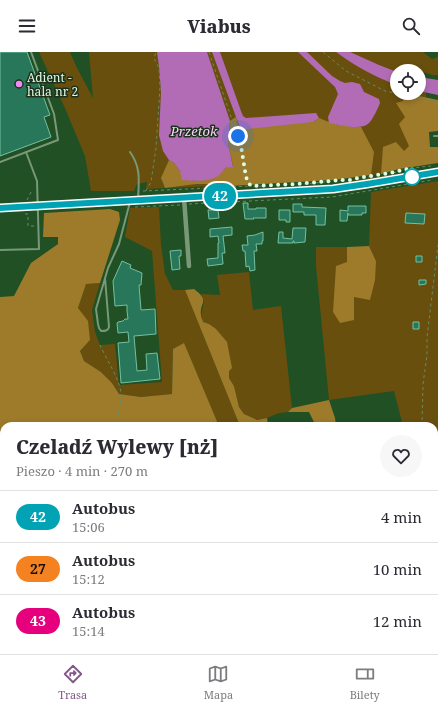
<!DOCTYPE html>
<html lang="pl">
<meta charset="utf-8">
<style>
body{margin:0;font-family:"Noto Serif",serif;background:#f7f7f7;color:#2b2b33;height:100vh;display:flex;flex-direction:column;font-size:15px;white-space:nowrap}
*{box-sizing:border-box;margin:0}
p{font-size:13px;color:#7c7c81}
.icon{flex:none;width:22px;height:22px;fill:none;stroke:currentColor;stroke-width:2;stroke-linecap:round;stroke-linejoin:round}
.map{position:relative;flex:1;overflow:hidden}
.sheet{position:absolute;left:0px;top:370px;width:438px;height:232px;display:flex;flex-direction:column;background:#fff;border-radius:12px 12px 0 0;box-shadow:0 2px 6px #0003}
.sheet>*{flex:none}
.badge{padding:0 8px;border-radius:13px;font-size:14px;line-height:26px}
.tools{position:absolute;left:390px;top:12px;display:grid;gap:8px}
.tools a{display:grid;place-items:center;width:36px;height:36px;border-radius:50%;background:#fff;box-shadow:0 2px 6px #0003;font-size:20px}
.you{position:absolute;width:20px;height:20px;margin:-10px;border:3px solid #fff;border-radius:50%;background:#1a73e8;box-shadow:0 0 0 6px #1a73e833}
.map>.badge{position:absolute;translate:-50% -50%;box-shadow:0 0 0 2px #fff}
.round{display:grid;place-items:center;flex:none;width:42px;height:42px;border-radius:21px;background:#f7f7f7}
.headline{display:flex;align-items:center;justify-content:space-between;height:68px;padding:0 16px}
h1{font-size:19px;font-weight:800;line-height:30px}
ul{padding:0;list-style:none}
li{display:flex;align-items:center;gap:12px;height:52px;padding:0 16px;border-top:1px solid #e1e1e2}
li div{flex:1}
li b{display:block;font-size:15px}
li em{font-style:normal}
li .badge{min-width:44px;font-weight:700;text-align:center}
header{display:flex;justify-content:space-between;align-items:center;height:52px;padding:0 16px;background:#fff;font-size:18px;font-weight:800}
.tabs{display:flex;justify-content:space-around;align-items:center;height:56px;border-top:1px solid #e1e1e2;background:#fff;font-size:11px;color:#7c7c81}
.tabs a{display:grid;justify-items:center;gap:2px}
.tabs .on{color:#84568b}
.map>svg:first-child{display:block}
</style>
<header><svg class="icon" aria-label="menu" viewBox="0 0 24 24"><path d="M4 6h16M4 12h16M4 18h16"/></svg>Viabus<svg class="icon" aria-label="search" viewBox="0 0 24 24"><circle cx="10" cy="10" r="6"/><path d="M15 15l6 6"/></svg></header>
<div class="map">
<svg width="438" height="602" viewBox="0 0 438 602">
<rect width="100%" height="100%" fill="#205024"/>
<path fill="#694f0d" d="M39,0H70L77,16L93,46L89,0H423L432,7L438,5V23H432L408,15L416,19H397V41H419V20L425,23L429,98L381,119V122L214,134L170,136L167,128L162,129L165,136L146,137L147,130L137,132L134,139H91L85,104L64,54Z
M397,122L393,124L343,131L344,130Z
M438,129V465L434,467V374H403L394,339L329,348L316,214V195H347V210L353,245L376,209L369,194L371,140Z
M159,155L161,193L165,222L173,238H185L240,374H219L184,292L173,297L172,342L141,345L119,342L112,331L101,320L84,309L80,299L90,288L78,256L86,232L100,231L92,258L95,280L100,293L115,292L119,333L162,330L152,199L125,185L130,156Z
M249,220L253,258L281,254L292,356L288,360L279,361L267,366L256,368L244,362L239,355L234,334L229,326V319L209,272L203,270L201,264L204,249L201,242L220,243L217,223Z
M0,515L4,518V538L0,535Z
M0,542L4,545V598H58L61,602H0Z
M95,598H129L136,602H101Z
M176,598H253L255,602H179Z"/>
<path fill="#9d7b2b" d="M405,41L438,48V79L429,80L430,95H438V111L399,117L381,122L383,95L396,90L404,99L409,94L399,72L405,65L396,51L403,49Z
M236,65L238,73L313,70L319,66C334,73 344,74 361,75L374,100L371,123L333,128L213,135L208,132H196L165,136L161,126L169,108L174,111L180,119L193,129C208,127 216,128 225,116L233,114L228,91L230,69Z
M110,157L119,160L120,168L100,231L86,232L78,256L88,269L90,288L80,299L84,309L101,320L112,331L119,342L141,345L172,342L173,297L184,291L219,374H4V518L0,515V245L14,244L31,211L58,192V185H43L44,161Z
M369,194L376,209L375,228L370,248L354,245V268L340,271L333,260L336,214L347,210V195Z
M194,237C211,250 199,249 201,264C201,266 203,268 203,270L209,272L216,277L227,290L232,316L229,319V326L234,334L239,355L244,362L257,368L267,366L268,374H240L185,238Z
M329,348L335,366L336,374H316L309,360H288L292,356Z
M58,598H95L101,602H61Z
M129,598H176L179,602H136Z"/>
<path fill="#b16cb5" d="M157,0H207L230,69L228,91L233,115L225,116C223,119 221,122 218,124C209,130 193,129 182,128L180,119L174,111L169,108L163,99L159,83L161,40L159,14Z
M212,0H220L241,59L243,64L246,66L316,61L319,66L313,70L247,77L241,76L239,73L236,65Z
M298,0H307L332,24L340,29L345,31L352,30L360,32L364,40L379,47L380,51C378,56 373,67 369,71C361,79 340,73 329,71L328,65L338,42L335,35Z
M336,0H350L379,13L397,20V33C375,25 355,14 336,0Z
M419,25L438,28V43L419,39Z"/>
<path fill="#29775a" stroke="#74c0a0" d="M0,0H27L50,63L44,65L51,85L0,104Z
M243,151H248V157H256V156H266V166H253L254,167H245Z
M293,152H302V155L326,156L325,173H316V163H304V160H293Z
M348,154H366V161H362V163H348V161L347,169H340V158L348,159Z
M208,158H218L219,166L209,167Z
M279,158H290V170H286V168H279Z
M406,161L425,162L424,172L405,171Z
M232,175V183L223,184L225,201H222L223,212L208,214L207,207L218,206V191H219L218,184L210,185V177Z
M293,176H306L305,190L294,191V189H293V191H278L279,180H283V186L292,187Z
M263,180V189H262V192H256L257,199H254L255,218L250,219L249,214L246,215L245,199H243L242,193H248L247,184L255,183Z
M181,198V204H179L180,217L172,218L170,199Z
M416,204H422V210H416Z
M122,209L131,213L130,216L142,221L141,233H139L141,258L155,257L156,282L134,284L137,319L147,318L146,302L157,301L160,327L121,331L118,291L129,290L128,280L118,281L117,271L118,270L123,269L125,267H128L127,259V253L115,254L113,229Z
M419,228H426V232L419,233Z
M413,270H419V277H413Z"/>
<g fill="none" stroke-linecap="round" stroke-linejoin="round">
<path stroke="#648c66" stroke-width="1" stroke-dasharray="3 3" stroke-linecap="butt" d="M209,0L241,94L246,125L250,133L253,135L263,134
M323,0L346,19L385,39L438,50
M393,121C405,117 418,115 431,114
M356,127L374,124
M304,132L345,128
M143,139L252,134
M146,139L151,130L156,96L160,35L159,16L154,6L156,0
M27,148L32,138
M189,152L332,145L432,128
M135,155L180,153
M25,162H28V174H35
M100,293C106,307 121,329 121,343C121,352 118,365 116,374
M422,374L423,332L427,303V285L438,193
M434,437L438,443
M434,470L438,468
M0,532L4,535
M99,598L105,602
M256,598L258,602
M308,602L310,598"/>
<path stroke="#789878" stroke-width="2" d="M434,84H438
M130,100C141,115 139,129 138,147
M0,110L58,88L54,62L31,0
M0,198L39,197L37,129L26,100
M105,226L109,275C108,279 105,279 101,279L99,276L98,272L96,257L108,216L119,192L130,150"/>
<path stroke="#789878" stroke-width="4.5" d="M184,146L189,214"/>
<path stroke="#a8eba9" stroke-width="7" d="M0,156L333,137L367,132L438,120"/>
</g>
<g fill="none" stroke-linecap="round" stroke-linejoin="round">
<g stroke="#fff" stroke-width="9">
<path id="line" d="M0,156L333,137L367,132L438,120"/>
</g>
<use href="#line" stroke="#00a3b4" stroke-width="6"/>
<path stroke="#e0fae0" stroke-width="4" stroke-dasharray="0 7.2" d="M238,84L241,94L246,125L249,132L252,134L296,132L342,128H351L358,126L390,121L412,116V125"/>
</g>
<circle fill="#f08bf6" stroke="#1c301c" stroke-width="1.5" cx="19" cy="32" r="4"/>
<circle fill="#fff" stroke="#00a3b4" stroke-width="2" cx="412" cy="125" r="8"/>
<g text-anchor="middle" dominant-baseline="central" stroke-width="3" stroke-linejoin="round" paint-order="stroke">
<g font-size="12" fill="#e0fae0" stroke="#1c301c" text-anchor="start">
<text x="27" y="25">Adient -<tspan x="27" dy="14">hala nr 2</tspan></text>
</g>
<g font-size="13" font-style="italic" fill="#f9d4fa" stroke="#1c301c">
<text x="194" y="79">Przetok</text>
</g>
</g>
</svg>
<div class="tools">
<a><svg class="icon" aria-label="locate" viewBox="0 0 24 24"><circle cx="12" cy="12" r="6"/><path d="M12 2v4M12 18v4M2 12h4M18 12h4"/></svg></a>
</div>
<div class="you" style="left:238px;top:84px"></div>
<b class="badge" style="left:220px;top:144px;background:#00a3b4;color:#fff">42</b>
<section class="sheet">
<div class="headline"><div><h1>Czeladź Wylewy [nż]</h1><p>Pieszo · 4 min · 270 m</p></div><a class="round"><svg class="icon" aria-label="heart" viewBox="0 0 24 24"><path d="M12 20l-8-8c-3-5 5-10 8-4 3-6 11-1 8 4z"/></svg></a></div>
<ul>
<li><span class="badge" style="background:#00a3b4;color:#fff">42</span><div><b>Autobus</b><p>15:06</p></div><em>4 min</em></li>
<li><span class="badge" style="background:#f58220;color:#111">27</span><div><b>Autobus</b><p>15:12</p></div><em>10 min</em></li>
<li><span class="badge" style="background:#e6007e;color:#fff">43</span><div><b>Autobus</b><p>15:14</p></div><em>12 min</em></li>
</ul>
</section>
</div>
<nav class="tabs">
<a class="on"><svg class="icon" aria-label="directions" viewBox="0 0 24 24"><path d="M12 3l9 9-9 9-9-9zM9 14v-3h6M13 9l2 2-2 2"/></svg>Trasa</a>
<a><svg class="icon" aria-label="map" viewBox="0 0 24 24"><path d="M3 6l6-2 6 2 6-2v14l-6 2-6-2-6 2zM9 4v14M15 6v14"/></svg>Mapa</a>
<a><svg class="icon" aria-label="tickets" viewBox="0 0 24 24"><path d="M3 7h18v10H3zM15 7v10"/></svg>Bilety</a>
</nav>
